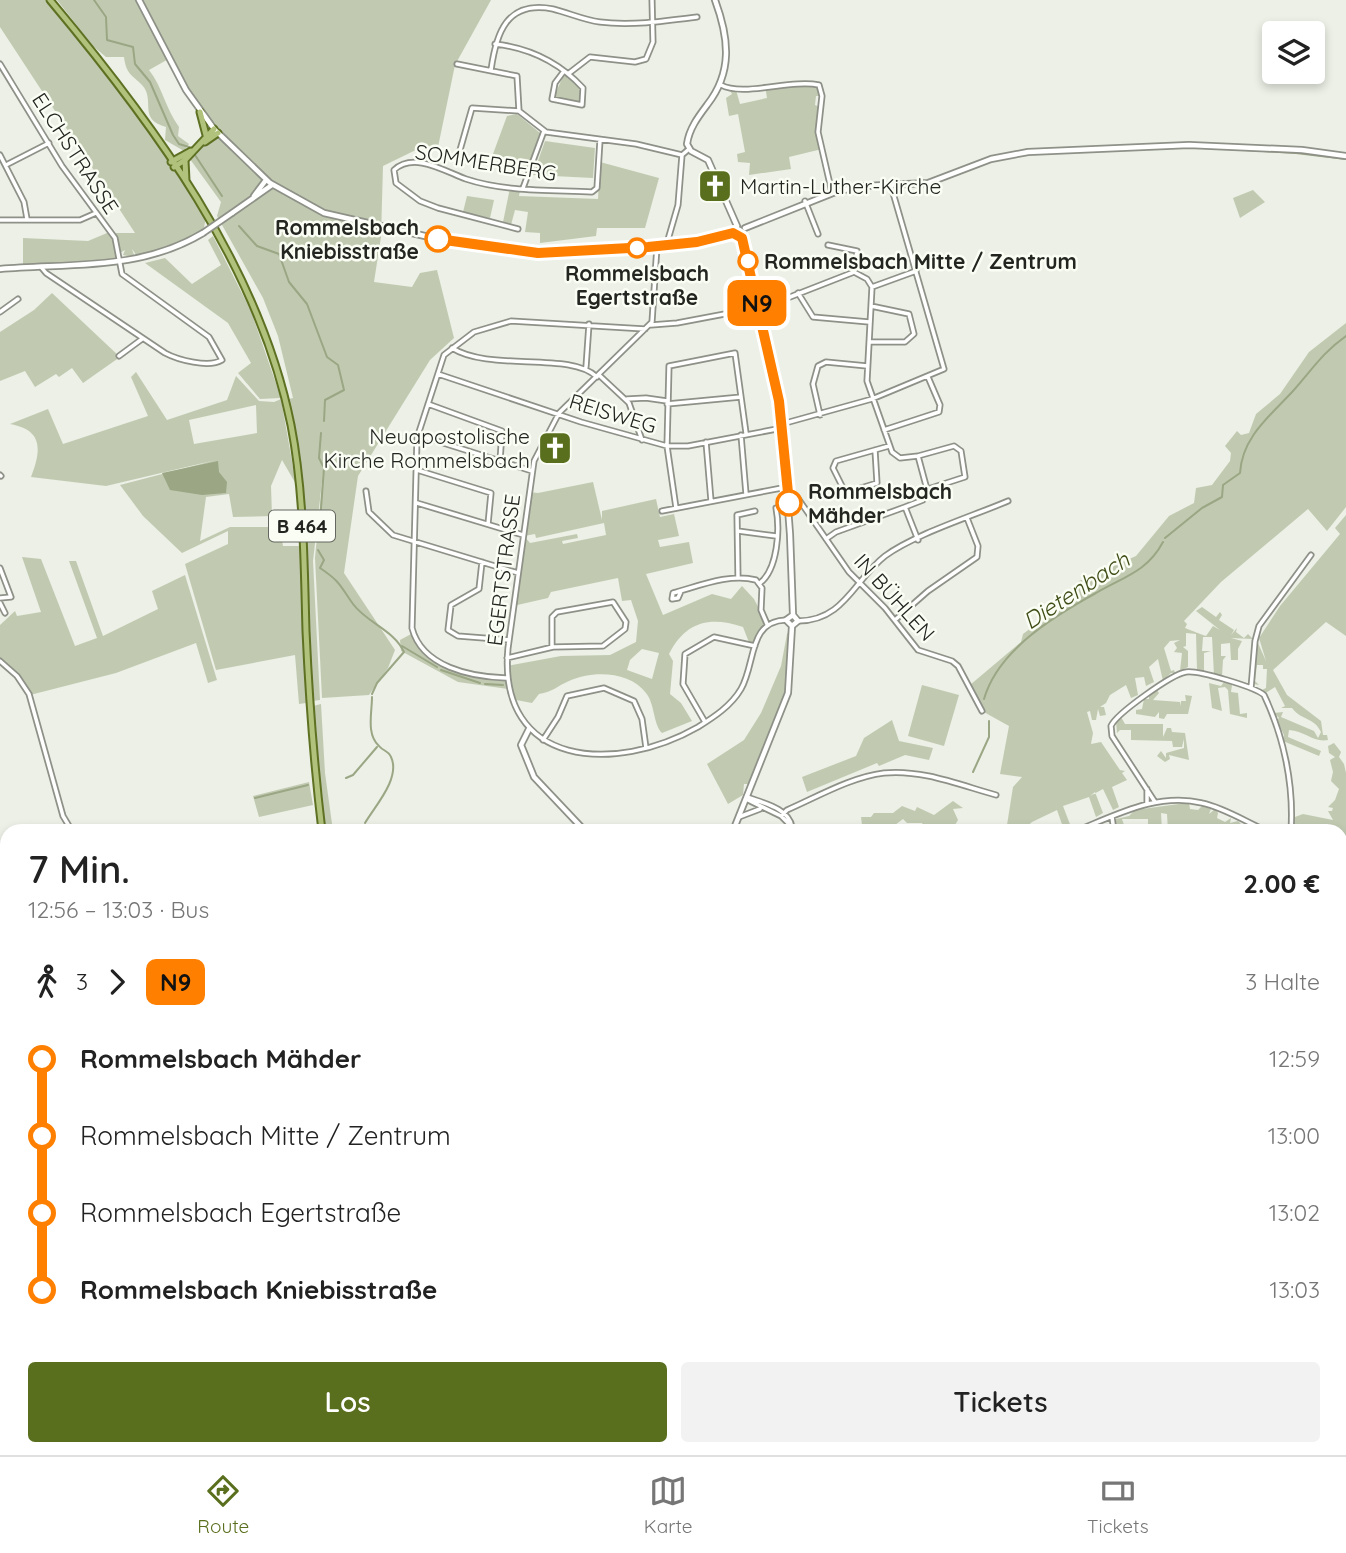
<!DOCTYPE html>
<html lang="de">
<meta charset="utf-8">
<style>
body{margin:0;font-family:Quicksand,sans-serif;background:#f2f2f2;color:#222;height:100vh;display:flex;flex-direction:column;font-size:26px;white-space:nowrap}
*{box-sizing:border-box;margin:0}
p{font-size:23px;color:#767676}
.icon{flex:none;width:38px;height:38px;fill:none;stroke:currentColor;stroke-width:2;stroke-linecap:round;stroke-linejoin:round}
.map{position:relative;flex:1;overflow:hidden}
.panel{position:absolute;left:0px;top:824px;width:1348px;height:632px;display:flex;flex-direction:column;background:#fff;border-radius:21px 21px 0 0;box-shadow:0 4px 10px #0003}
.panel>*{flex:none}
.badge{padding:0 14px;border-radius:10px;font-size:24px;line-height:46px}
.controls{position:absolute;left:1262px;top:21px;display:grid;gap:14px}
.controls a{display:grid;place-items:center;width:63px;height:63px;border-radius:7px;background:#fff;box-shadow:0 4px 10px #0003;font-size:35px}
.map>.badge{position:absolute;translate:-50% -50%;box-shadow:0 0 0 4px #fff}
.legs{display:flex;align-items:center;gap:10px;height:77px;padding:0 28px;font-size:23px}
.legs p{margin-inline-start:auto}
.headline{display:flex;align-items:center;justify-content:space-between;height:119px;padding:0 28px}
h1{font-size:38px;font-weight:600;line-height:52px}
.cta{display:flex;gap:14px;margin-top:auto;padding:14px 28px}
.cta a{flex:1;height:80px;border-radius:7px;background:#5a6f1e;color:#fff;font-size:28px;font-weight:600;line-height:80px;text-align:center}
.cta a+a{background:#f2f2f2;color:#222}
ul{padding:0 28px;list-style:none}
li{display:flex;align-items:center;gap:24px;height:77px;font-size:26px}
li i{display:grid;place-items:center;width:10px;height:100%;margin:0 9px;background:currentColor}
li i::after{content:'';width:18px;height:18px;margin:-9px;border:5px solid;border-radius:50%;background:#fff}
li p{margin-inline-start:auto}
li:first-child i{background:linear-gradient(#0000 50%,currentColor 0)}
li:last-child i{background:linear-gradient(currentColor 50%,#0000 0)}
.tabs{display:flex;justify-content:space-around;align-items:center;height:98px;border-top:2px solid #e0e0e0;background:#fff;font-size:19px;color:#767676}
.tabs a{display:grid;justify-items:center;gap:4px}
.tabs .current{color:#5a6f1e}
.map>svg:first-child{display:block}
</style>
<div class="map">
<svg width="1346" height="1455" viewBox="0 0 1346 1455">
<rect width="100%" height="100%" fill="#ecf0e6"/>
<path fill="#c1cab1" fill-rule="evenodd" d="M0,0H50L171,162L206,217L203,233L168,252L139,259L132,249L135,258L123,255L125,250L120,253L121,261L73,265H23V238L88,241L107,233H135L0,27Z
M57,0H138L154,25L141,0H491L455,65L438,147L424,146L383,166L381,237L374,282L412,287L420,273L437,270L454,338L430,360L358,476L344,573L395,650L388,668L369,695L322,698L315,558L324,464L313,561L320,700L312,701L303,493L289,399L293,398L278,336L263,298L217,216L221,202L187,155L218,134L200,112L172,57L149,70C163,88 165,108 179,127L178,136L189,144L184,151L165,140L166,127C137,119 156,100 142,85C132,75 126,74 124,57H106L93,46Z
M564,74L583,90L582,103L554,97Z
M819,85L822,96H816L815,105L820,107L818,120L822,149L789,157L791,169L749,175L750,163L738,162L737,154L745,152L738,114L729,116L726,98L732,94L729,89L736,90L740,104L767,98L765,86Z
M517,114L540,133L527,169L505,164L506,158L493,154L507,116Z
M545,141L595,148L593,178L533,175Z
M600,162L659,178L645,228H597L596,236L540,243V233L525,232L528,212L515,210L511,225L503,222L510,188L520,190L519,196L598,199Z
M1253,190L1265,202L1240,218L1233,198Z
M467,196L494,200L490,218L463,212Z
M213,236L251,311L281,398L260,399L238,373L251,363L228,323L145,263L165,258L192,284L221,265L208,240Z
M52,293L120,357L83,383L72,368L59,377L56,374L35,387L25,371L0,381V332L34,310Z
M1346,323V507L1327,531L1308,509L1221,582L1184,621L1187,624L1185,628C1187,629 1203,635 1206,636L1213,626L1220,630L1196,611L1202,607L1216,617L1220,612L1222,615L1219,620L1234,630L1231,635L1237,628L1236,632L1244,638L1248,634L1253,639L1231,638L1242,641L1238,649V660H1231L1230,643L1221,644V656H1226L1223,660L1222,676L1214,675L1212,637H1203L1202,651H1211L1204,653V671L1212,674L1197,670L1196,634L1186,633V646L1183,647L1188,651V667L1180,671L1182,653L1174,652L1177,648L1174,643L1180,640L1170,641L1164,648L1171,671L1174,670L1175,673H1171L1163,681L1158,659L1149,667L1154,682L1146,686L1144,677L1135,678L1138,695L1131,698L1126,685L1110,695L1106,703L1100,707H1104L1106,715L1100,716L1098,709L1096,720H1092L1090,711L1087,712L1093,733L1091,744L1101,742L1120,770L1125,771L1122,773L1127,780L1112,787L1119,807L1113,810L1103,789L1090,796L1095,792L1103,813L1096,817L1089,797L1063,806L1071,827L1064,830L1057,810L1032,822L1022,831H987L989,827L1001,828L1007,825L1013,787L1022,777L1000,774L1009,726L982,711L970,685L1021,642L1023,634L1048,615L1079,581L1136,556L1169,516L1194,503L1196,488L1212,485L1230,461L1231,453L1225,446L1237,431L1241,435L1249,433L1256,414L1280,394L1309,352Z
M136,372L167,420L227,400L236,376L259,401L274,402L281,399L296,484L282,460L271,486L272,516L233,517L229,494L206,497L200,541L230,527H275L281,534L283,546H301L306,703L299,704L295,655L216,670L185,564L228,544V531L182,553L143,516L120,485L216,460L106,486L31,477C41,451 44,430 10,424L48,409L63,444L148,416L131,377ZM256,405L257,433L194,444L189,420Z
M593,482L602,520V511L656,499L660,517L674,514L679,536L658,540L660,547L689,542L693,563L646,574L663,615L712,594L731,599L742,586L754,599L767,624L755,646L750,645L743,627C710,616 686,621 669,654L673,661L670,694L681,703L692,721L662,733C653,724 655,704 646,693C630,671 592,670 569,681C557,686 553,692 539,694L532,703L511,699L508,689L458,682L401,651L400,640L413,633C442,671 461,673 506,678L507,666L561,656L610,655L636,642L638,621L631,600L622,601L618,578L551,592L548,598L513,606L529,492L538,493ZM604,523L606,535L563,544L562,541L578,538L577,534L530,543L524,536L535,534L536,538ZM642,649L659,653L652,679L627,670L630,660Z
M1346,515V636L1326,622L1273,670L1287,695L1321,721L1323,735H1327L1328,740C1314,743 1305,731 1289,730L1288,737L1321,751L1319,756L1283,741L1284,735L1277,720L1279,718L1274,713L1283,712L1281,717L1314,731L1318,738L1321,732C1314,717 1302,721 1292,708H1281L1285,706L1275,687L1264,694L1262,690L1266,688L1267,669H1263V665H1257L1255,681L1259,685L1254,684L1256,647L1257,641L1266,661L1259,638L1280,606L1340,534L1335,528Z
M22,557L41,559L75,646L97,638L69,561H76L103,636L158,609L152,591L185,575L217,680L208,683L196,643L116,673L30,695L21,679L0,659V625L15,611L17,616L41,612Z
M792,626L789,689L755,777L751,776L748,784H744L743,795L728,804L707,764L744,740L761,713L781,666L787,634Z
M1224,682L1232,685L1231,692L1238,693L1240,714L1247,713V718L1230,714L1228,690L1225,687L1218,688L1222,711L1212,708L1209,683L1221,686Z
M922,685L959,695L944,746L908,736Z
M1157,690L1159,693L1153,700L1180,702L1181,706V701H1186L1185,695L1192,696L1188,714H1167L1164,719L1159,718V712L1155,717L1136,714V710L1142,709L1144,699H1149V695Z
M321,704L325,773L333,831H325L313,706Z
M1121,717L1125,724H1163V737L1167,728H1171L1172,732L1185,733L1189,760L1169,755L1170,759L1165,762L1157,756L1161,751L1166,758V753L1184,748V739L1182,747H1173L1172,741L1131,740V730H1120L1117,733L1116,721Z
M892,720L899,741L933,748L929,760L905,755L879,766L877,763L807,792L802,777L856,756L864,738Z
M1334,743L1341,752L1339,757L1344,764L1346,773V964L1340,831H1294L1295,817L1303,814L1333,820L1328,811H1332L1333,808L1328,807L1335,800L1339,789L1331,781L1333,772L1330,760L1335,757L1329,753L1328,746Z
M309,782L313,805L259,817L253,796Z
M953,801L963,808L953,809L958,820L955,825L949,824L942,831H927L922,823H907L903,819L887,831H846L854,825H862L861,817H871L874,813H893L902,806L915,811L917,807L934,815Z
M1186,803H1189L1190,809L1198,810L1202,806L1211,809L1209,814L1215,809L1218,813L1217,818L1225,822L1231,818L1230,823L1238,821L1247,830L1257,828L1260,831H1168L1167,814L1161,813L1162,831H1148V819H1122L1124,825L1121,831H1115L1116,819L1129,816L1135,810Z
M0,1041H7V1111L0,1116Z
M306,1449H495L498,1455H310Z
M534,1449H648L650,1455H521Z
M1056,1449H1249L1251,1454L1055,1455Z"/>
<path fill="#9aa684" d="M218,461L219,472L227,482L226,493L202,495L170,490L162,473Z"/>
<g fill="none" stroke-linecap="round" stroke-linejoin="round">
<path stroke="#9aa684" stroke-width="2" d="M94,0L106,17L107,40L133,47L135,64L150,82L173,135L179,144L189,147
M1173,148H1199
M1210,148L1296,153L1346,159
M195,155L222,196
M239,226L257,246L279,254L289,282L307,304L327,357L338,365L344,390L325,400L324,421
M321,433L319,458L323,466
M319,535L324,468
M1165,538L1202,508L1222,497L1223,485L1240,473C1242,437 1270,416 1293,391C1311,371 1323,352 1346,336
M318,550L324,560L320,568C341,582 340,586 353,604C367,623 394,630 404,652L377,683L372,694
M402,646L437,667
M441,670L480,683
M485,684L503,685
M984,699C998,650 1054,616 1096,593C1123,577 1147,572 1163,542
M973,772L989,737V721
M346,778L353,775L377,747
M255,798L308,785
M365,823C375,806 401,778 391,757C389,751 383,751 379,746C366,734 372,713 372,697
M357,831L362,825
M0,1115L7,1110
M1247,1449L1249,1455"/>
<g stroke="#8e9188" stroke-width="7">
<path id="street" d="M495,44C530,48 559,62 583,88L582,105L552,99L555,83L564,71
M0,64L62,166L115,238L122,274L209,337L222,360C209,368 178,360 165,353L46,273L41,267
M457,64L517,76L519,111L546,132L636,144L682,155
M491,70C496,34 506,0 553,9C569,13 584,20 600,22C630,26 666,21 697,17
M568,74L590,57L635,62L646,59L653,42L652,0
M721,85C743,97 791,79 819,85L822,96L818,132L832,193
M460,150L472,108L519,111
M0,155L24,202L27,219
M6,165L49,143
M523,188L544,131
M805,201L818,234
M0,220H80L96,213
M518,229L438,208L420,201L396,183L394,170C414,151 446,172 466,179C505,192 552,190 592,192L597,188L600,140
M667,243L678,205L682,155L689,149
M828,245L857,251L854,272L867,279L872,287L916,271
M657,246L652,322L559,413L534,461L508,648C497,768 616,774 698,727C714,717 731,706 741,689C756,663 748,621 786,620
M872,287L867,381L892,452L900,458L918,456L928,493L923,500L905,507L918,540
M798,293L813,317L869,322
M0,312L18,299
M651,325L677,323L767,306L854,272
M869,342H905L914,334L909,314L871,306
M452,348C490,372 571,351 597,377
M119,356L142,339
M586,367L589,324
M438,374L581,422L667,446H688L782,428
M599,375L629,403L642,440
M627,399L646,398L667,401
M428,404L502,431L500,461
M667,404L741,397
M820,415L813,384L818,366L826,362L867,366
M782,424L872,399L944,369L891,186
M884,430L939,412L940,405L928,377
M418,435L532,471
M741,435L746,494
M706,442L711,501
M875,450L877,483L851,491L844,490L833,468L836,461L889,446
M918,456L954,446L961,451L965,477L928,489
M417,470L491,493L488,524
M0,475L1,476
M366,491L369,512L393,535L518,573
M788,492L797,497L849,572L885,608L918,650L952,661L958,666L982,711
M417,503L523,535
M676,508L667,446L669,366L735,353L746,433
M662,511L787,487
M738,531L776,536
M826,539L836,532L905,507
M482,562L479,589L451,605L448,630L458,636L509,640
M0,568L11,597L0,598
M738,578L737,515L755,511
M760,583C778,569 780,529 776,508
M681,591L678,598L672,599L673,593C699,586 729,573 756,580L762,588L761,610L767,624
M0,603L5,613
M895,620L928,591L977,557L978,546L967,518
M798,621C844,621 854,580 885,556C915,534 973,516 1008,501
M507,658L553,647L603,646L625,629L626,622L613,602L557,612L552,617V647
M0,661L17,676L29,694L63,816L72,831
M506,678C471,677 422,667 412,628L417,438L444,355L474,332L511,321L645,329
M1251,688L1255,641L1259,626L1311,555
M705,722L683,684L685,654L714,637L755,646
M543,740L558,717L567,696L604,688L634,701L642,719L646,748
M746,799L781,816L792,827C789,808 763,803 747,797
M1155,802L1112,736L1111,726C1116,714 1172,674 1186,672C1198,670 1255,687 1264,695C1284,737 1294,785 1291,831
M1147,804V789
M781,816L787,810C817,797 851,777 884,773C921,769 960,785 996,795
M739,817L760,809
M1112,817L1114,831
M1076,831C1116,815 1158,792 1202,803C1225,808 1246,822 1267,831
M1340,1040L1346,1031
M1340,1055L1346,1059
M1340,1074L1346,1088
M1340,1318L1346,1315
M1340,1349L1346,1355
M978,1455L987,1449"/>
</g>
<g stroke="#8e9188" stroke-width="8">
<path id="secondary" d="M139,0L186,90L214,129L270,183L324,213L438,239L526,252L653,247L697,242L733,233
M715,0C729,38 733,72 707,105C698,117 689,129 687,144L691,151L708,160L737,226
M254,196L266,180
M232,213L272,185
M745,228L838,191L865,186L928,183L991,159L1028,152L1189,145L1302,150L1346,156
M742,238L781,417L790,534L793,615
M0,269C70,263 140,271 203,233
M792,626L786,620L793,615
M792,626L798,621L793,615
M529,729L521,745L534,777L585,831
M733,831L788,693L792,626
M1340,884L1346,964
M1340,1181L1346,1143
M0,1274L7,1276
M280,1449L285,1455
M1307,1449L1308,1455"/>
</g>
<g stroke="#5e7123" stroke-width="9">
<path id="primary" d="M50,0C153,123 259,265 291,425C304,492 304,562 306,631C309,698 314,764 322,831
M200,112L206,135
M205,142L218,133
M185,160L186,181
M171,162L191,151
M174,167L185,160L214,129
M709,1449L711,1455
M715,1449L717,1455"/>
</g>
<use href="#street" stroke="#fff" stroke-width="3.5"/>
<use href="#secondary" stroke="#fff" stroke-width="4.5"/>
<use href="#primary" stroke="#b1c27c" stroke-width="5"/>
<g stroke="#8e9188" stroke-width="8" stroke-linecap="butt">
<path id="secondary-bridge" d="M203,233L232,213"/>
</g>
<use href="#secondary-bridge" stroke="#fff" stroke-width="4.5"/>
</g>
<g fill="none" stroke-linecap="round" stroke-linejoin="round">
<g stroke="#fff" stroke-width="16">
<path id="line-1" d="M438,239L538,253L648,247L697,242L733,233L742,238L779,401L789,503"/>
</g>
<use href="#line-1" stroke="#ff8000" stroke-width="10"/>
</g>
<defs>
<g id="church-square" transform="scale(1.75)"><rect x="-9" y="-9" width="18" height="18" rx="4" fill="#5a6f1e" stroke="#fafdf3"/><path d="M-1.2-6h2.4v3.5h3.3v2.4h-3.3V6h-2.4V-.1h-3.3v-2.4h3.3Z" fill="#fff"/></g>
</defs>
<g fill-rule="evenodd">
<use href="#church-square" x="715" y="186"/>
<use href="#church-square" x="555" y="448"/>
</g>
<g fill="#fff" stroke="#ff8000" stroke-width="3.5">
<circle cx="438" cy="239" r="12"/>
<circle cx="637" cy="248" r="9"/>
<circle cx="748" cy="261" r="9"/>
<circle cx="789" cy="503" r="12"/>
</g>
<g text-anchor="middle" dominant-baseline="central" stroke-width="5" stroke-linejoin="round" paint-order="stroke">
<rect fill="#fafdf3" stroke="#646660" stroke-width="2" x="269" y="510.5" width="66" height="31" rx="5"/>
<g font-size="19" font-weight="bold" fill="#232521">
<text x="302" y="526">B 464</text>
</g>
<g font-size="21" fill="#232521" stroke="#fafdf3">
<text transform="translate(76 153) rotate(57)">ELCHSTRASSE</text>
<text transform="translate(486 162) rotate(9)">SOMMERBERG</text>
<text transform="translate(613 413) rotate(17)">REISWEG</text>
<text transform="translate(503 570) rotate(-83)">EGERTSTRASSE</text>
<text transform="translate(895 597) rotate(48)">IN BÜHLEN</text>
</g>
<g font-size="21" fill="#232521" stroke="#fafdf3" text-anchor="start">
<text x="740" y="186">Martin-Luther-Kirche</text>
<text x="530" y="436" text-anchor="end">Neuapostolische<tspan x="530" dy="24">Kirche Rommelsbach</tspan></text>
</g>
<g font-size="21" font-weight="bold" fill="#232521" stroke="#fafdf3" text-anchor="start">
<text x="419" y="227" text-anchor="end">Rommelsbach<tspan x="419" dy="24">Kniebisstraße</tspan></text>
<text x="764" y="261">Rommelsbach Mitte / Zentrum</text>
<text x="637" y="273" text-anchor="middle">Rommelsbach<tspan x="637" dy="24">Egertstraße</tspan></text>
<text x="808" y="491">Rommelsbach<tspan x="808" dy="24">Mähder</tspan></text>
</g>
<g font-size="23" font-style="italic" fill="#3e4c16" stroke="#fafdf3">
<text transform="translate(1076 590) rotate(-33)">Dietenbach</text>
</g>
</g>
</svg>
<div class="controls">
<a><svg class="icon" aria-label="layers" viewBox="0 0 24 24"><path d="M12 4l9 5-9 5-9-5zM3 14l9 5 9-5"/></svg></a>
</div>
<b class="badge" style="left:757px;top:303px;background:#ff8000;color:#111">N9</b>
<section class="panel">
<div class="headline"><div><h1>7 Min.</h1><p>12:56 – 13:03 · Bus</p></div><b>2.00 €</b></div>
<div class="legs"><svg class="icon" aria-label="walk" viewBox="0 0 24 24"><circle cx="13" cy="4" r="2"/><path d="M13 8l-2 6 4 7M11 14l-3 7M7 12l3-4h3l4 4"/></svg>3<svg class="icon" aria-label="forward" viewBox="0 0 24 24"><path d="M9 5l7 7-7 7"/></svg><b class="badge" style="background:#ff8000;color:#111">N9</b><p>3 Halte</p></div>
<ul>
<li><i style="color:#ff8000"></i><b>Rommelsbach Mähder</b><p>12:59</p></li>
<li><i style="color:#ff8000"></i><span>Rommelsbach Mitte / Zentrum</span><p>13:00</p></li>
<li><i style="color:#ff8000"></i><span>Rommelsbach Egertstraße</span><p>13:02</p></li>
<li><i style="color:#ff8000"></i><b>Rommelsbach Kniebisstraße</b><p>13:03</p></li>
</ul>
<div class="cta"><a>Los</a><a>Tickets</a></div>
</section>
</div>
<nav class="tabs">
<a class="current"><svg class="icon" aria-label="directions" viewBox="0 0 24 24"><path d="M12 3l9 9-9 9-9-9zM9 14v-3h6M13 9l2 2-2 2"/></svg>Route</a>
<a><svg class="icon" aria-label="map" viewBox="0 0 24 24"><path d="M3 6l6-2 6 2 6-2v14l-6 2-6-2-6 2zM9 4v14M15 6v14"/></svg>Karte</a>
<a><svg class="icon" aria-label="tickets" viewBox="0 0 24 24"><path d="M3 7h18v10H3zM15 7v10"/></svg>Tickets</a>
</nav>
